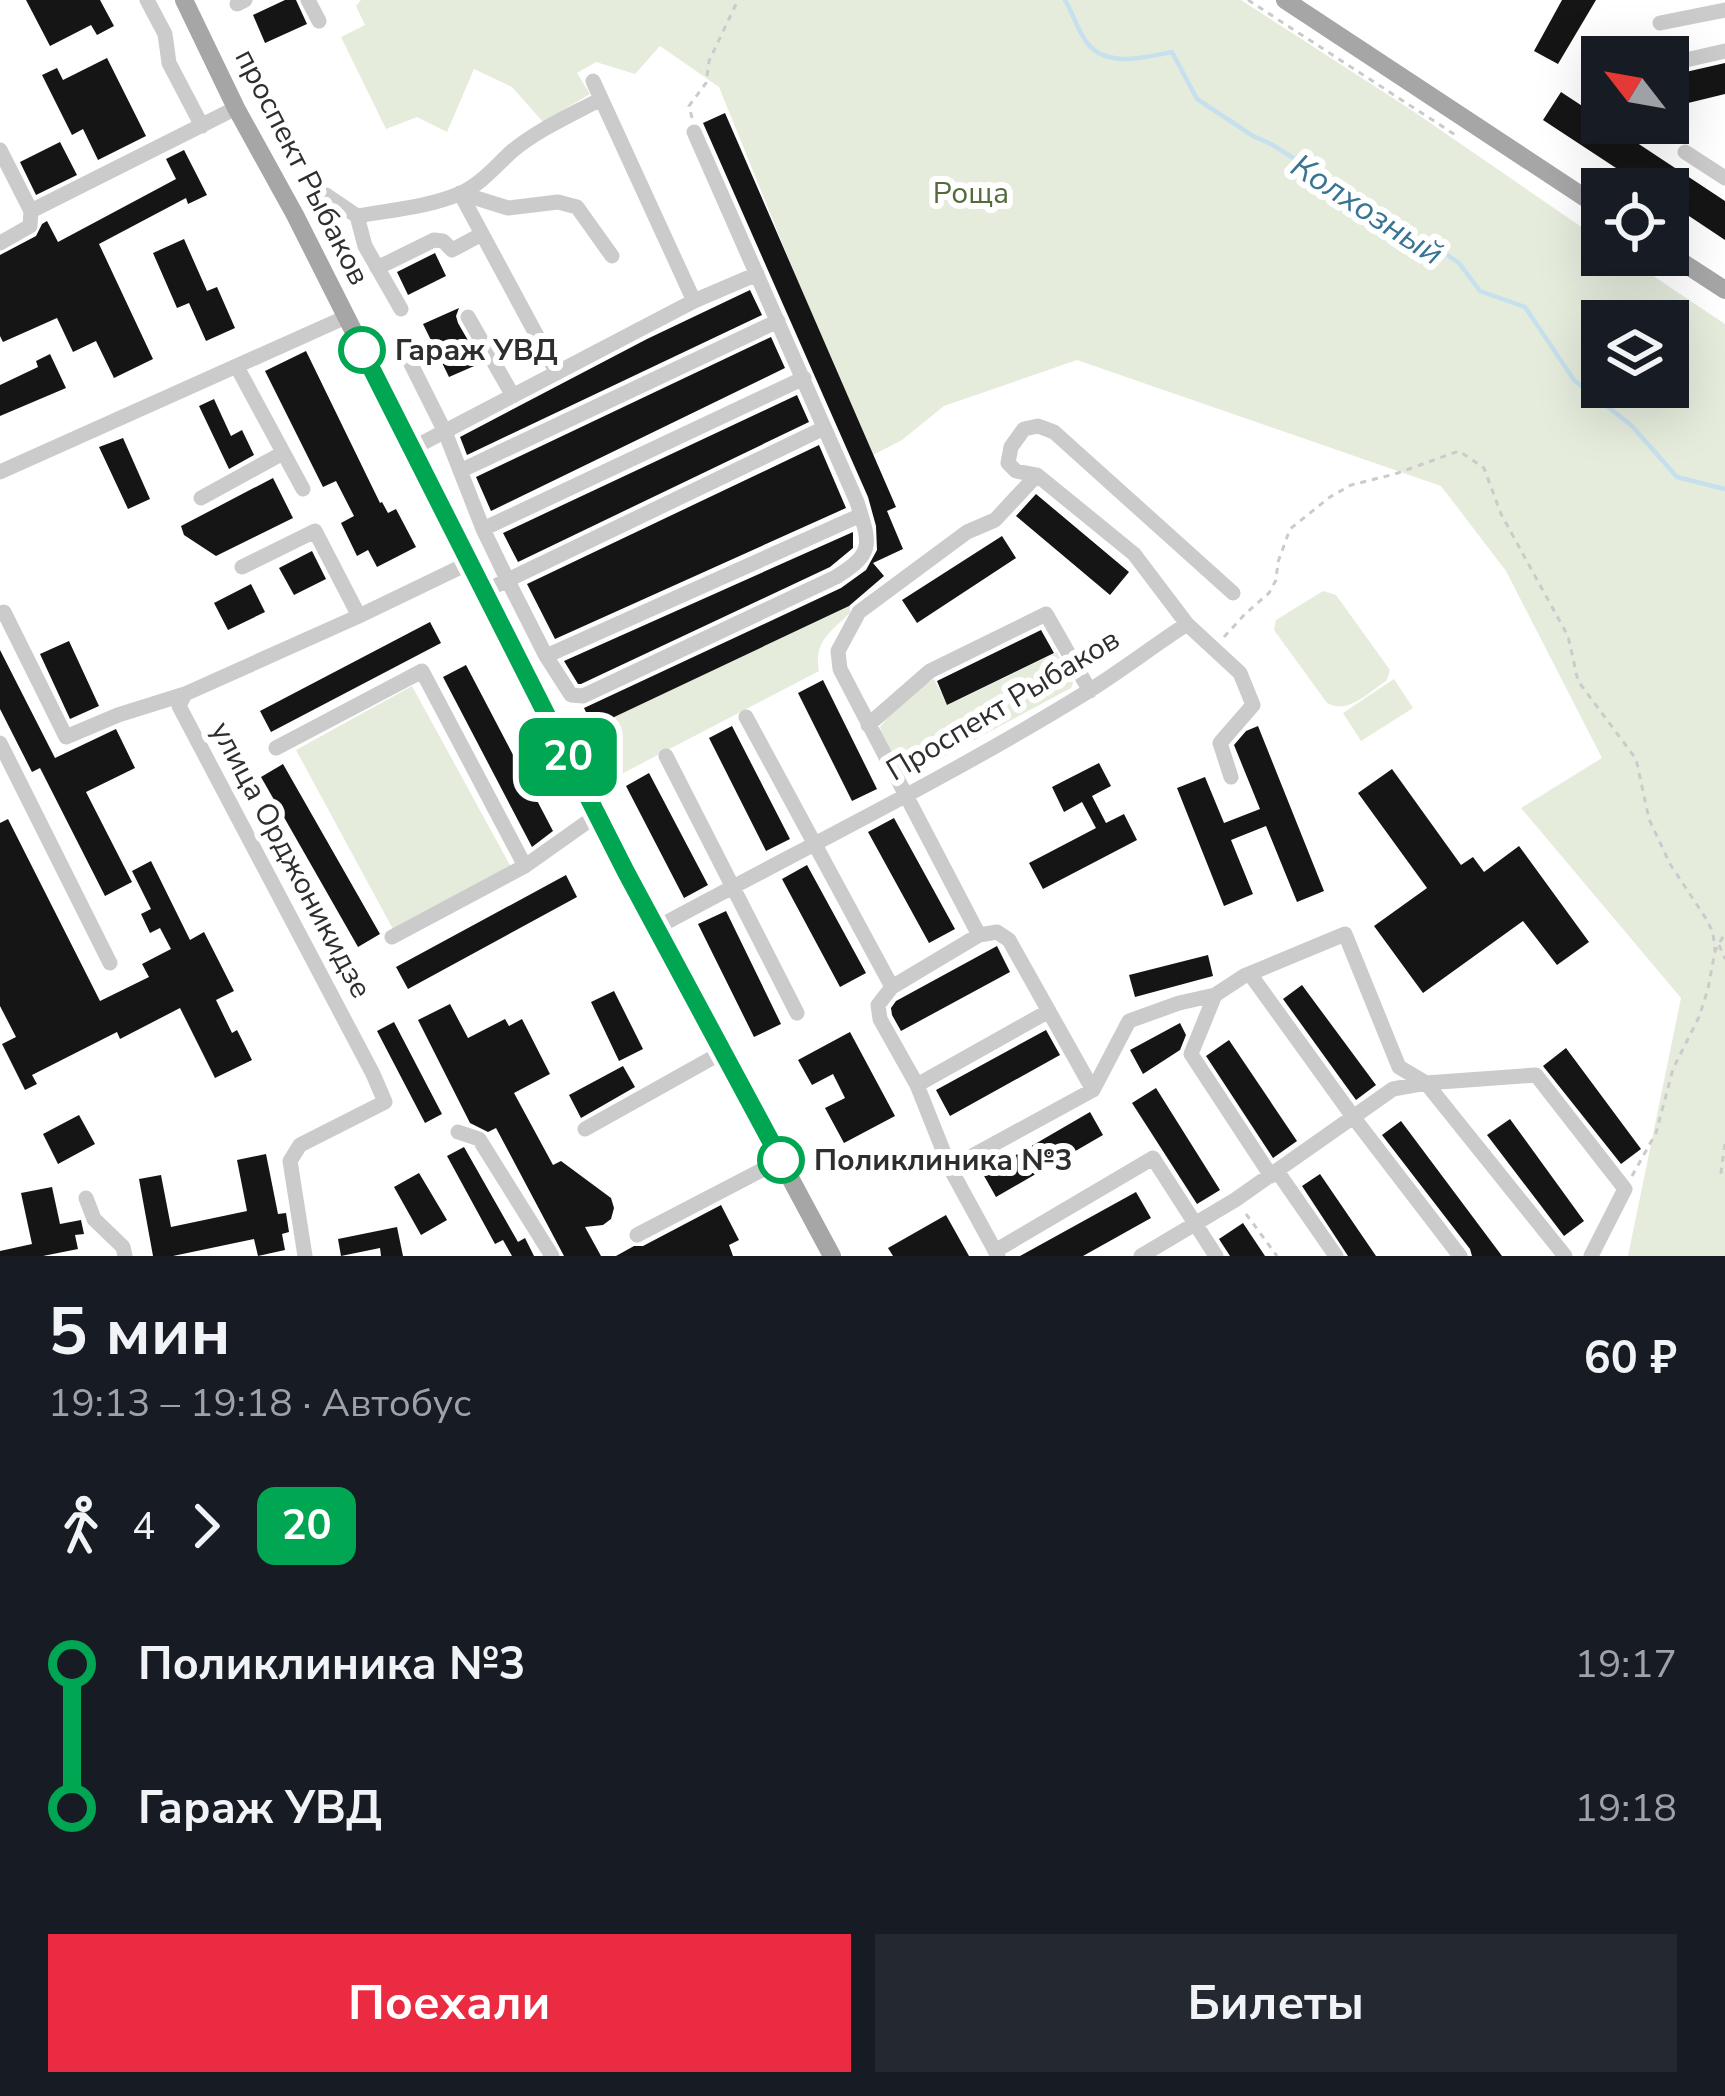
<!DOCTYPE html>
<html lang="ru">
<meta charset="utf-8">
<style>
body{margin:0;font-family:"Nunito Sans",sans-serif;background:#242831;color:#f1f3f6;height:100vh;display:flex;flex-direction:column;font-size:45px;white-space:nowrap}
*{box-sizing:border-box;margin:0}
p{font-size:39px;color:#9ea1a6}
.icon{flex:none;width:66px;height:66px;fill:none;stroke:currentColor;stroke-width:2;stroke-linecap:round;stroke-linejoin:round}
.map{position:relative;height:1256px;overflow:hidden}
.sheet{display:flex;flex-direction:column;background:#171b24;flex:1}
.sheet>*{flex:none}
.badge{padding:0 24px;border-radius:18px;font-size:42px;line-height:78px}
.needle{width:78px;rotate:301deg}
.controls{position:absolute;left:1581px;top:36px;display:grid;gap:24px}
.controls a{display:grid;place-items:center;width:108px;height:108px;border-radius:0px;background:#171b24;box-shadow:0 12px 48px #0002;font-size:60px}
.map>.badge{position:absolute;translate:-50% -50%;box-shadow:0 0 0 6px #fff}
.legs{display:flex;align-items:center;gap:18px;height:132px;padding:0 48px;font-size:39px}
.legs p{margin-inline-start:auto}
.headline{display:flex;align-items:center;justify-content:space-between;height:204px;padding:0 48px}
h1{font-size:66px;font-weight:700;line-height:90px}
.button{display:flex;gap:24px;margin-top:auto;padding:24px 48px}
.button a{flex:1;height:138px;border-radius:0px;background:#eb2b41;color:#fff;font-size:48px;font-weight:700;line-height:138px;text-align:center}
.button a+a{background:#242831;color:#f1f3f6}
ul{padding:0 48px;list-style:none}
li{display:flex;align-items:center;gap:42px;height:144px;font-size:45px}
li i{display:grid;place-items:center;width:18px;height:100%;margin:0 15px;background:currentColor}
li i::after{content:'';width:30px;height:30px;margin:-15px;border:9px solid;border-radius:50%;background:#171b24}
li p{margin-inline-start:auto}
li:first-child i{background:linear-gradient(#0000 50%,currentColor 0)}
li:last-child i{background:linear-gradient(currentColor 50%,#0000 0)}
.map>svg:first-child{display:block}
</style>
<div class="map">
<svg width="1725" height="1256" viewBox="0 0 1725 1256">
<rect width="100%" height="100%" fill="#fff"/>
<path fill="#e5ecdc" fill-rule="evenodd" d="M361,0H1241L1410,109L1602,241V255H1622L1725,324V1256H1628L1681,998L1521,808L1602,758L1506,571L1441,486L1077,360L944,406L902,440L873,455L802,292L719,87L660,46L635,74L596,62L577,73L590,94L543,122L512,87L474,69L447,132L417,117L386,129L341,37L365,25L356,6ZM1602,321H1668V387H1602Z
M1323,591L1336,595L1390,670L1387,680C1369,692 1348,715 1327,703L1274,630L1276,620Z
M850,605V613C831,631 813,643 819,671L608,781L583,731Z
M1057,652L1073,683L1071,688L928,765L916,770L903,768L883,739L880,727C895,708 913,691 934,679L948,705Z
M1394,679L1413,708L1361,741L1343,713Z
M412,686L511,867L394,931L296,750Z"/>
<g fill="none" stroke-linecap="round" stroke-linejoin="round">
<path stroke="#c7e0ed" stroke-width="4.5" d="M1065,0C1073,13 1078,32 1088,44C1107,68 1147,57 1172,52L1197,99L1253,136L1271,144L1360,200L1399,232L1433,245L1459,263L1480,291L1525,307L1574,380L1632,426L1677,477L1725,489"/>
</g>
<path fill="#151515" d="M26,0H100L114,26L97,35L91,25L50,46Z
M285,0H296L307,24L265,43L253,15Z
M1562,0H1596L1558,64L1534,51Z
M107,58L146,136L98,160L83,129L72,135L42,75L57,68L63,80Z
M1725,63V94L1684,104L1677,74Z
M1561,92L1602,119V123H1607L1725,201V240L1668,202V189H1648L1543,120Z
M725,113L896,507L887,511L903,549L873,563L884,576L849,606L593,727L584,708L841,588L866,570L877,550L876,526L868,497L703,123Z
M60,142L77,175L36,195L20,162Z
M184,150L207,195L188,204L186,198L99,244L153,359L114,378L96,341L73,352L57,318L3,342L0,336V255L36,236L42,224L47,221L58,242L176,179L166,159Z
M184,239L207,291L217,287L235,328L206,341L189,303L177,308L153,253Z
M435,253L446,276L408,295L397,272Z
M750,290L762,315L467,455L460,437L647,339Z
M459,308L456,316L458,323L481,363L449,377L423,324Z
M771,337L785,368L491,511L476,477Z
M306,351L380,503L382,502L388,513L396,509L416,547L377,567L368,550L357,556L341,523L354,516L336,481L323,487L265,371Z
M50,354L66,388L0,416V385L38,367L36,361Z
M797,395L809,422L518,562L503,533Z
M214,399L231,436L242,430L254,455L229,469L199,406Z
M123,438L150,499L128,509L99,447Z
M819,445L846,508L555,639L527,584Z
M273,478L293,518L216,556L184,535L181,526Z
M1036,494L1129,572L1110,595L1016,516Z
M853,532V548L830,567L581,684H578L564,661Z
M1002,536L1016,558L917,623L902,600Z
M312,551L326,579L294,595L279,568Z
M251,584L265,612L228,630L214,603Z
M430,622L441,643L271,732L260,711Z
M1041,630L1054,653L947,705L937,681Z
M69,641L99,706L70,719L40,654Z
M0,650L55,758L116,729L135,768L86,792L132,882L105,896L40,768L32,772L0,709Z
M466,665L553,831L532,847L443,677Z
M823,680L877,789L852,801L798,693Z
M732,726L790,839L766,851L709,738Z
M1258,726L1324,891L1297,902L1266,826L1231,840L1253,894L1224,906L1177,788L1205,777L1224,823L1260,809L1234,745L1246,731Z
M1099,763L1111,786L1092,796L1106,823L1124,814L1137,840L1043,889L1029,863L1096,828L1082,802L1064,812L1052,787Z
M283,764L380,934L358,947L261,777Z
M1392,769L1461,865L1473,857L1484,872L1519,846L1589,942L1557,965L1523,921L1423,993L1374,926L1427,888L1358,793Z
M649,773L708,885L684,898L626,786Z
M894,818L955,929L929,943L868,832Z
M8,819L100,1001L149,977L142,964L171,949L160,928L150,933L141,914L151,909L132,871L151,861L190,940L204,932L234,991L216,1000L232,1033L237,1030L252,1060L215,1078L180,1008L120,1039L117,1032L32,1075L37,1084L25,1090L2,1044L16,1037L0,1006V823Z
M807,865L866,973L840,987L782,879Z
M566,875L577,897L408,989L396,967Z
M726,911L781,1024L754,1037L698,924Z
M997,946L1010,972L901,1031L892,1015L891,1008L896,1001Z
M1208,955L1213,976L1135,997L1129,975Z
M1302,985L1376,1085L1356,1100L1283,999Z
M614,991L643,1049L619,1061L591,1002Z
M450,1004L468,1038L505,1019L509,1026L522,1019L550,1074L514,1093L553,1165L561,1161L611,1198L614,1208L611,1219L603,1225L585,1227L601,1256H564L496,1128L488,1132L470,1123L418,1020Z
M394,1022L442,1114L425,1123L377,1031Z
M1180,1023L1186,1035L1180,1050L1143,1074L1130,1050Z
M1046,1030L1060,1055L950,1116L936,1090Z
M850,1032L895,1116L844,1143L825,1108L845,1098L833,1074L812,1085L798,1060Z
M1229,1040L1297,1141L1273,1158L1206,1056Z
M1566,1048L1641,1149L1621,1164L1543,1066Z
M623,1066L635,1087L581,1118L569,1095Z
M1156,1088L1220,1190L1197,1204L1132,1103Z
M1090,1112L1103,1135L996,1197L983,1174Z
M79,1115L95,1144L58,1164L43,1134Z
M1510,1119L1584,1221L1564,1236L1487,1135Z
M1401,1121L1502,1256H1472L1470,1249L1382,1135Z
M464,1147L518,1242L525,1238L534,1256H512L503,1240L495,1244L447,1156Z
M266,1154L278,1214L286,1213L289,1232L282,1234L285,1250L258,1256L254,1239L173,1256H153L139,1179L161,1175L171,1227L247,1211L237,1160Z
M419,1173L447,1220L421,1235L394,1187Z
M1320,1174L1376,1256H1348L1302,1186Z
M52,1187L60,1224L81,1220L84,1234L75,1235L78,1249L43,1256H0V1251L32,1244L21,1193Z
M1136,1192L1151,1218L1083,1256H1020Z
M721,1205L739,1240L729,1245L733,1256H616L634,1246H643Z
M946,1215L969,1256H893L888,1248Z
M1243,1223L1265,1256H1230L1219,1239Z
M397,1227L403,1256H381L380,1248L341,1256L338,1239Z"/>
<g fill="none" stroke-linecap="round" stroke-linejoin="round">
<path stroke="#cbcbcb" stroke-width="3" stroke-dasharray="6 6" stroke-linecap="butt" d="M1248,0L1457,136
M692,118L689,106L706,83L709,61L738,0
M1224,637L1245,614L1269,593L1276,580L1278,562L1290,529L1330,497L1351,485L1395,474L1459,451L1484,468L1501,514L1568,636L1578,681L1636,759L1649,819L1670,864L1707,920L1713,933L1715,951
M1719,945L1725,959
M1725,1144L1721,1172L1725,1177
M1632,1176L1656,1133L1673,1069L1699,1017L1708,989L1715,951L1725,933
M1246,1214L1277,1256"/>
<path stroke="#cbcbcb" stroke-width="15" d="M147,0L165,34L169,63L202,126
M308,0L319,21
M237,4L245,0
M1660,23L1725,10
M1668,64L1725,51
M593,81L694,301
M0,150L31,211L236,108
M1685,152L1725,178
M460,193L557,373
M460,193L508,208L558,202L577,207L612,256
M326,195L357,216C390,210 428,207 459,194C480,185 495,167 511,152C537,130 571,115 601,99
M357,216L365,246L401,309
M0,243L30,226L31,211
M377,268L434,240L443,241L452,250L482,234
M468,317L513,396
M405,352L445,432L483,529L507,579L546,656L571,695L583,696L836,577C875,553 870,544 857,502L694,132
M237,367L303,489
M413,448L694,301L757,274
M460,471L778,321
M0,472L346,317
M201,498L283,453
M483,529L804,378
M242,567L315,531L359,616
M485,591L824,428
M0,614L4,612L66,737L118,715L185,694
M1187,624L1240,673L1253,705L1220,743L1231,777
M546,656L861,515
M746,717L892,987L979,935
M868,725L930,671L1046,614L1090,691
M0,743L110,963
M276,748L422,671L525,866L597,815
M666,756L797,1013
M656,928C800,850 948,778 1087,692C1121,671 1153,646 1187,624L1134,554L1037,475L1016,471L1008,463L1011,447L1024,429L1038,426L1054,432L1233,593
M392,937L525,866
M1250,974L1354,1118L1460,1256
M892,987L878,1005L880,1019L917,1085L950,1168L998,1256
M1215,995L1191,1054L1271,1176
M917,1085L1049,1011
M1093,1090L1129,1021L1179,1003L1215,995L1244,976L1345,934L1399,1067L1426,1083L1565,1256
M585,1129L721,1053
M458,1132L479,1139L552,1256
M950,1168L1093,1090L1009,940L997,932L979,935L840,669L838,651L859,612L967,532L995,520L1037,475
M1277,1171L1336,1256
M86,1198L94,1219L123,1247L125,1256
M637,1235L781,1160
M995,1251L1153,1158L1216,1256
M305,1256L290,1161L300,1145L385,1102L373,1074L179,706L185,694L359,616L469,563
M1141,1256L1235,1200L1393,1089L1426,1083L1536,1075L1625,1189L1591,1256"/>
<path stroke="#a6a6a6" stroke-width="18" d="M184,0L236,108L295,215L626,872L832,1256
M1285,0L1602,209
M1668,253L1725,290"/>
</g>
<g fill="none" stroke-linecap="round" stroke-linejoin="round">
<g stroke="#fff" stroke-width="27">
<path id="line-1" d="M362,350L626,872L781,1160"/>
</g>
<use href="#line-1" stroke="#00a651" stroke-width="18"/>
</g>
<g fill="#fff" stroke="#00a651" stroke-width="6">
<circle cx="362" cy="350" r="21"/>
<circle cx="781" cy="1160" r="21"/>
</g>
<g text-anchor="middle" dominant-baseline="central" stroke-width="12" stroke-linejoin="round" paint-order="stroke">
<g font-size="30" fill="#2e2e2e" stroke="#fff">
<text transform="translate(302 167) rotate(63)">проспект Рыбаков</text>
<text transform="translate(1003 705) rotate(-31)">Проспект Рыбаков</text>
<text transform="translate(291 860) rotate(62)">улица Орджоникидзе</text>
</g>
<g font-size="30" fill="#536c3a" stroke="#fff">
<text x="971" y="193">Роща</text>
</g>
<g font-size="30" font-weight="bold" fill="#2e2e2e" stroke="#fff" text-anchor="start">
<text x="395" y="350">Гараж УВД</text>
<text x="814" y="1160">Поликлиника №3</text>
</g>
<g font-size="33" font-style="italic" fill="#3a7493" stroke="#fff">
<text transform="translate(1367 210) rotate(33)">Колхозный</text>
</g>
</g>
</svg>
<div class="controls">
<a><svg class="needle" viewBox="-14 -14 28 28"><path d="M0-13l5 13h-10z" fill="#e53935"/><path d="M0 13l5-13h-10z" fill="#9ea1a6"/></svg></a>
<a><svg class="icon" aria-label="locate" viewBox="0 0 24 24"><circle cx="12" cy="12" r="6"/><path d="M12 2v4M12 18v4M2 12h4M18 12h4"/></svg></a>
<a><svg class="icon" aria-label="layers" viewBox="0 0 24 24"><path d="M12 4l9 5-9 5-9-5zM3 14l9 5 9-5"/></svg></a>
</div>
<b class="badge" style="left:568px;top:757px;background:#00a651;color:#fff">20</b>
</div>
<section class="sheet">
<div class="headline"><div><h1>5 мин</h1><p>19:13 – 19:18 · Автобус</p></div><b>60 ₽</b></div>
<div class="legs"><svg class="icon" aria-label="walk" viewBox="0 0 24 24"><circle cx="13" cy="4" r="2"/><path d="M13 8l-2 6 4 7M11 14l-3 7M7 12l3-4h3l4 4"/></svg>4<svg class="icon" aria-label="forward" viewBox="0 0 24 24"><path d="M9 5l7 7-7 7"/></svg><b class="badge" style="background:#00a651;color:#fff">20</b></div>
<ul>
<li><i style="color:#00a651"></i><b>Поликлиника №3</b><p>19:17</p></li>
<li><i style="color:#00a651"></i><b>Гараж УВД</b><p>19:18</p></li>
</ul>
<div class="button"><a>Поехали</a><a>Билеты</a></div>
</section>
